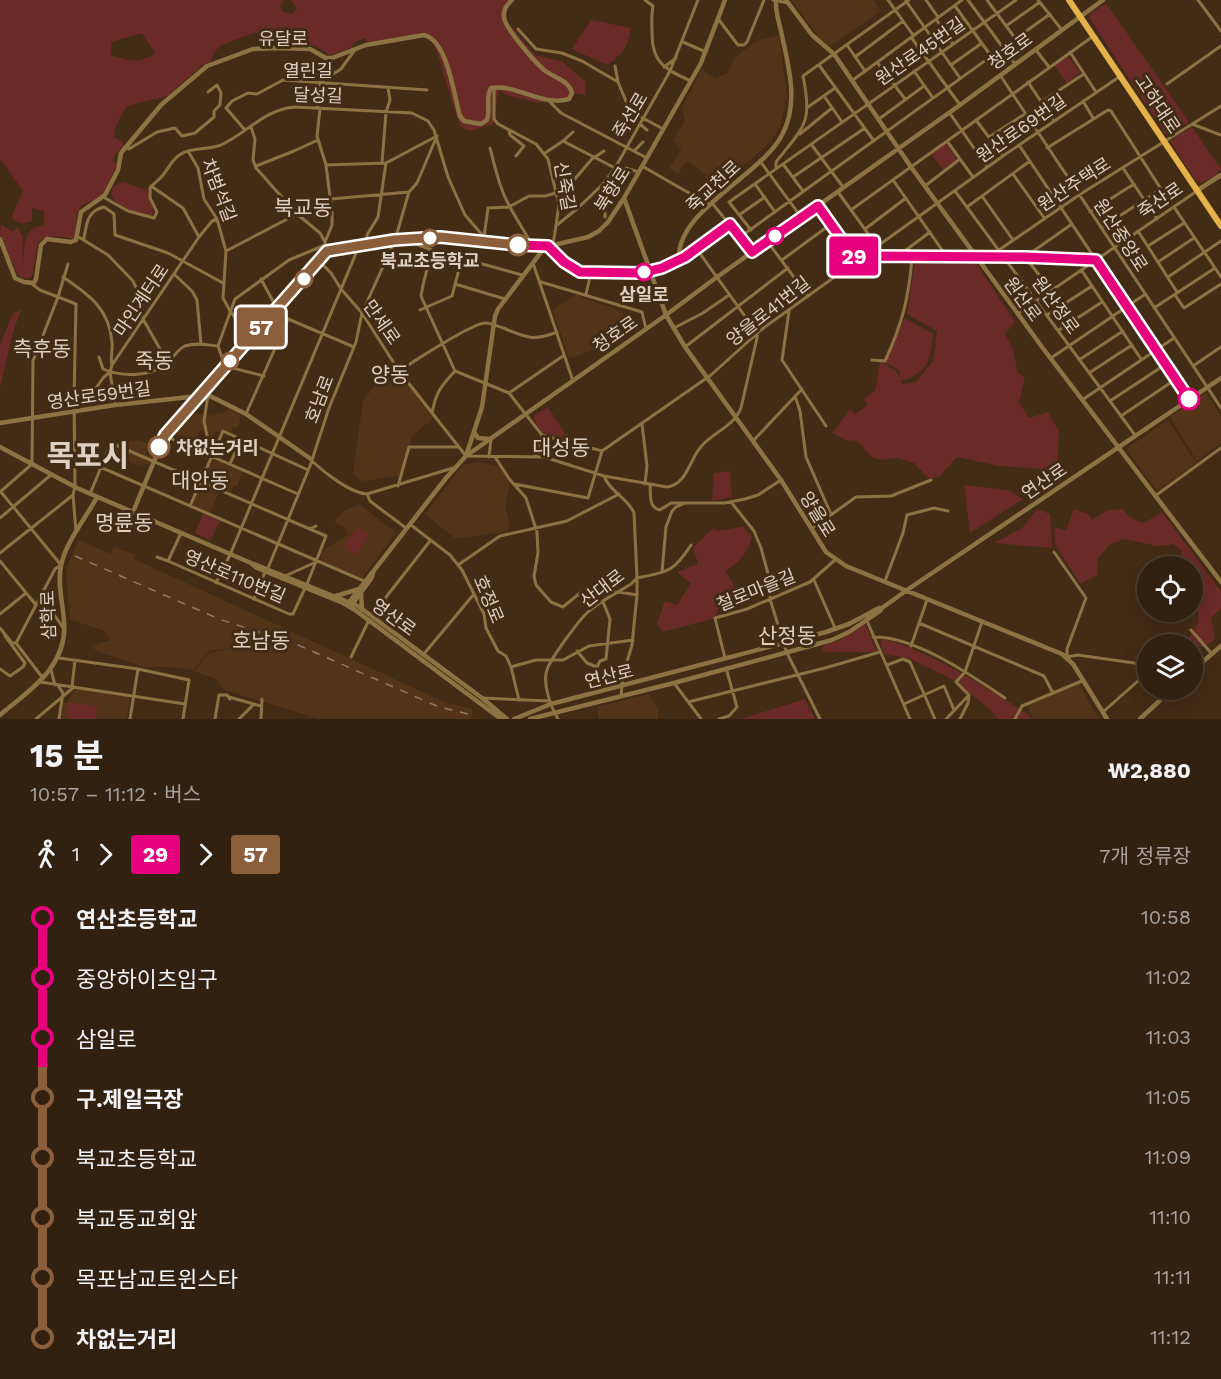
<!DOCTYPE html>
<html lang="ko">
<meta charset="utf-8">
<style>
body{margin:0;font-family:"Work Sans","Noto Sans KR",sans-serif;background:#3d2e1e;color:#f1f3f6;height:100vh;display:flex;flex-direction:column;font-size:22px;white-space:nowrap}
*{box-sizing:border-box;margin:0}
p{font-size:20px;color:#a8a39f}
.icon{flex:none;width:33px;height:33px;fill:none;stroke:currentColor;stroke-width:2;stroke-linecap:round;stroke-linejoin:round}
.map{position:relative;height:719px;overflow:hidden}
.details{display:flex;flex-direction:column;background:#322110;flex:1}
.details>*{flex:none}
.badge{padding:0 12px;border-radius:4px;font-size:21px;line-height:39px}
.buttons{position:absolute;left:1137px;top:556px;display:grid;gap:12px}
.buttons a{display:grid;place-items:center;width:66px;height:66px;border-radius:50%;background:#322110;box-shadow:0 3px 15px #0003,0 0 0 2px #4d3e30;font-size:30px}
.map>.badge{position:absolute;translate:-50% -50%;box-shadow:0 0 0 3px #fff}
.legs{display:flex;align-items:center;gap:9px;height:66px;padding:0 30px;font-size:20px}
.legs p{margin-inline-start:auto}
.head{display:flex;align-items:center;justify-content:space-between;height:102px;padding:0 30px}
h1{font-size:33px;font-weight:700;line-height:45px}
ul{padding:0 30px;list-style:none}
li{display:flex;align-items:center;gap:21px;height:60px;font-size:22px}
li i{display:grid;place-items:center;width:9px;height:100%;margin:0 8px;background:currentColor}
li i::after{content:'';width:15px;height:15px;margin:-8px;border:4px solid;border-radius:50%;background:#322110}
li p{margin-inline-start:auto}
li:first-child i{background:linear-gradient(#0000 50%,currentColor 0)}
li:last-child i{background:linear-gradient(currentColor 50%,#0000 0)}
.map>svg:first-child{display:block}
</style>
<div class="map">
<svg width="1221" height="719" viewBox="0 0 1221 719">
<rect width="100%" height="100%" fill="#432c16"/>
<path fill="#523519" d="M792,0H873L881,11L830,46L820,39Z
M779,35L787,97L780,127L771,141L724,184L717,175L706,179L705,174L690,162L685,163L678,174L669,168L682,149L673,140L685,121L682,108L702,69L715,79L727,73L735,57L757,41Z
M577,294L582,298L622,311L630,333L615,343L569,358L553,310Z
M386,370L394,382L402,377L433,418L429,425L426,423L412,437L399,476L363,481L353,474L363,401L374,387L373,378Z
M1206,393L1221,416V443L1197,461L1170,417Z
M228,408L241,416L238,427H233L230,433L225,431L221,433L216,431L214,435L208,436L207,429L199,431V438L192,439L177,435L176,428L185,417H191L198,412V414L210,416L226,412Z
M1168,420L1196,463L1157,491L1126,449Z
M139,440L150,444L146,454L153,457L150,464H141L140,466L115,455L118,448L113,446L115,442L122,445L124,442Z
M215,460L243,472L237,486L234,485L231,492L205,482L204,479L211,462Z
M479,462L500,467L510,484L505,505L509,522L508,532L455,538L425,514L463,465Z
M204,485L219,492L210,513L194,507L193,503L201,487Z
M359,504L396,533L362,578L322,561L320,556L323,550L348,535L345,528L335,522V519L346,510Z
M78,540L111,554L114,547L136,555L134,559L444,702L473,709L471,717L477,719H320L224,690L216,679L194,671L209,653L230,648L209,651L193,670L172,667H144L100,652L94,649L92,646L110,640L103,630L70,620L66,569Z
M1079,683L1098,719H1032L1028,706Z
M76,688L128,697L130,699L127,719H61L63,702L66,703L69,700Z
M649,694L658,709V719H599L597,707Z"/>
<path fill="#6a2a27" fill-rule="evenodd" d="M0,0H284L280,6L283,12L293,14L297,9L291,0H509L504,9L508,23L535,55L563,62L585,82V95L575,93L565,102L550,100L538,103L507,95L499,90C495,101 497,112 493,124L470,131L461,127C449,98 444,68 432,39L418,36L369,42L366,41L365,38L353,43L352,47L330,55L315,46L265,42L261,36L256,32L222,45L215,51L210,62L204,64L167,96L127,106L116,125L114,137L122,141L124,146L115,154L113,161L117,165L104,193L97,199L82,205L77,213L75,237L72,239C58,236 50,234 38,242L32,277H30L29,279L21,277L17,273L0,234L1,224L12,232L18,227L21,234L23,235L22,267L25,241H26C27,232 34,225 44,226V211L32,208V221C25,224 18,225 12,218C13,210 20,198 23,191L0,159ZM142,33L155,53C141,64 127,61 111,55V42Z
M1106,3L1189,122L1171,134L1166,135L1090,19L1089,15Z
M591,20L631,28C628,40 627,52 615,58V60L607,65L572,49Z
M1068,56L1080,72L1067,83L1054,65Z
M1192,127L1221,169L1217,173L1218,175L1201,183L1196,181L1170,141Z
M946,143L957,160L943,170L931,154Z
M123,182L147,190C148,199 153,205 153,213L151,216C136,212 105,206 113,186Z
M915,260L976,263L1015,322L1005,334L1013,349L1018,373L1025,378L1019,402L1029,418L1048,412L1059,432L1057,470L999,466L957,457L940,476L929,479L914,463L898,458L881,460L872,457L857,441L846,440L832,433L850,409L855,414L868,405L863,399L875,391L880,362L896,371L901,379L899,370L884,362L905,318L933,334C930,361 929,372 901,381L902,384L916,382L933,361L937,331L907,314Z
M21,310L13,332L0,388V345L13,313Z
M548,407L569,440L542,432L534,420V415Z
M730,471L732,497L712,501L714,473Z
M964,485L1008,490L1023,499L970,533Z
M1037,509L1050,514L1052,548L994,543L1022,528Z
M1074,509L1088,514L1092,520L1108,510L1123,509L1130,518L1144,523L1162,512L1221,592V608L1211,618L1215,639L1204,647L1186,644L1198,623L1199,580L1193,576L1192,567L1179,565L1182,551L1173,544L1158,546L1124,539L1109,545L1098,558L1097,575L1080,584L1055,544L1054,527L1066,530Z
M203,514L220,521L211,540L195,533Z
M358,526L370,535L357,554L354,555L343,547Z
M746,526L744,528L752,537C747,554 740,562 725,571L732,581L738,596L719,606L715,618L663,632L657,623L665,601L677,605L691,583L677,572L698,564L693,548L713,528L718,531Z
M865,624L877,652H823L822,647L840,640Z
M883,639C936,653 982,686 1029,715L1030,719H998L985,705L952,679L908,658L884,654L880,642Z
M805,699L815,719H741Z
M68,702L97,706L96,719H66Z"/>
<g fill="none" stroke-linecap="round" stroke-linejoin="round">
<path stroke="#8b7344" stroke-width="3" d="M645,0L653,6C651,16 652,24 652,34C652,64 667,70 691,81
M773,0L788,3
M888,0L913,35
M926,0L938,17
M968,0L1015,64
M987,0L1015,38
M1038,0L1062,30
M1198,0L1221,31
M906,1L960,78
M955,6L991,56
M936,19L953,44
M719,20L738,45H744L747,42L764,0
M1006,26L1040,2
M518,29L536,49L562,53L582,61L618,82
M945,31L964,18
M911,37L960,105
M683,42L706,52
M847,45L865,71
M1036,50L1049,67
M1070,52L1096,92
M855,57L903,21
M877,62L905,99
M819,65L874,141
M951,65L982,43
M615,66L618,82L630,111L663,129
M664,67L676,58
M914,71L933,98
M1000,75L1221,408
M853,80L962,0
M1028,82L1054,121
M1167,84L1221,46
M494,89V119L498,124L536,144L548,159L559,205L553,245
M824,96L842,122
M548,100L561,113L647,158
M1083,101L1093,118
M1041,102L1084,74
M808,107L835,88
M317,108L320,82L341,69L354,51
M320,109L317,136L326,165L332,213V225L325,242
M949,112L987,167
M879,119L924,86
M976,120L1003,156
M640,124L647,130
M1192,124L1221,135
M251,127L255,139L253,160L256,168L297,214L320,233L325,242L327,251
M245,130L226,108L232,101L248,93L257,94L283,80L427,90
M509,131L510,135L524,146L516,156
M800,134L832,108
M989,137L1025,114
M563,141L573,132
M947,141L973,177
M811,144L843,187
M1019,145L1189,399
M126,147L129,149L157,132L175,128L182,136L195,133L214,117V111L220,105L221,93L217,85L208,92
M490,148C495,167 500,190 510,207C517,220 525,232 532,245
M1047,148L1108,110L1111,111L1161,189L1101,228
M188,151L198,168L204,199L217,219L226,251L223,298L230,311L250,339
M634,151L643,142
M545,153L563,141L615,168
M760,161L801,217
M562,162L568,185
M382,163L386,112L390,100L388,88
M783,164L803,191
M326,165L386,163L437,136
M256,166L294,151L318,140
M642,166L710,205
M776,167V162C804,126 813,124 803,76L909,0
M1123,168L1157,219
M1013,174L1045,219
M793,177L865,128
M893,180L947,257
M755,184L775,212
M151,186L183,208L199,237
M925,186L960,159
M955,191L1135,435
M838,192L877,246
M982,196L1013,240
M103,197L128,211L154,218L157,212L150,198V188C154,183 159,180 163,175C169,168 172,159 181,154C192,147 209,150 221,145C247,133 265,109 295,107L412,113L428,121L434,130L448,177L465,215L484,237L483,241
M331,199L409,192
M712,203L752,252
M817,206L857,260
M967,207L1030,161
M1174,207L1221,277
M851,210L1092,37
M1090,212L1134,184
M739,215L765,197
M605,217V200L626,168L638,172
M557,225L578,208L603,184L615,168L670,71L698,0
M865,229L906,198
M751,230L729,202L1016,0
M1138,231L1177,292
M77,236L108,255L133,281L140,296L143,319L168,363
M484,237L488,208L509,207L529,196H545L556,193L574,180L592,159L604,151
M740,237L1050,14
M84,238C87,223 87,211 104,207L114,214L115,235L168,253L223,283
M408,241L432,250L522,275
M767,241L808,296
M367,243V235L378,217L386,163
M1148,246L1184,223
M549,247C558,255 567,267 579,271C591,276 636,274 650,271
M432,250L423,285L421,296L455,371L509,393L542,435L602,451
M999,250L1079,195L1221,106
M226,251L297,214L310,209L314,205
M864,256L1025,257L1097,260
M903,257V253L906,250L930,232
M680,259L730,224
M782,260L831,224
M319,261L331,273L341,289L362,313L399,371L466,456L544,457L604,476L667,487C687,484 689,461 700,448C712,432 733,428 741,408L757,338V333L696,248
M1158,262L1194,238
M533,263L573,381
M1082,271L1141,359
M175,275L192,291L197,300L201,344
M63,277C89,295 109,308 112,342C113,350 110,358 112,365
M1168,277L1221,241
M261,279L276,307
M541,282L642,312L646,329
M32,284L40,290L76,304L74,399L75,486L73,495L76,532
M455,284L505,299
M1051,290L1025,257L1072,224
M586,294L591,273
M1175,295L1184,308L1221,284
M1154,308L1215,268
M420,310L452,296L462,258
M789,311L782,360L826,426
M274,313L354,347
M1017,314L1197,191
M1047,315L1092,286
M674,328L703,313L729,295
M1059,330L1102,302
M685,347L788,268
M99,357L103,369C121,377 149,377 165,365C173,360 176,350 185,346C196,342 207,345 218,346
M1051,358L1144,295
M872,360L885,361C902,324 909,298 912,257
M1079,360L1123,331
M1193,366L1221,347
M399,371C413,362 472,323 485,323C491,323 498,326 503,328C526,337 532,342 557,332
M1089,373L1132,345
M264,376L225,366L218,346L235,299L289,260L325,245
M509,393L563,356
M208,395L204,421L211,455
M795,396L800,411L806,457L830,512
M74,399L90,397L103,378L110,372
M1082,400L1174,338
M1110,401L1166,364
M115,405L110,372L112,365L199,237L212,221L217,219
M432,413C436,392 441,386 455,371
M246,414L288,319
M1121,416L1176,379
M642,424L647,466L645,484
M165,436L298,494
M753,441L802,389
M535,456L542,435
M489,457L491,439
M495,457L510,480L526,498L537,532L538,553L534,576L536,585L551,602L563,607L580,593L619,592L637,595
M312,461C325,473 350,493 367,494L453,468
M230,464L241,439
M100,467L364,581
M514,484L588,498L602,451L711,375L762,329L1003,156L1119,77
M650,484C651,494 648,508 660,510L671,503H684
M398,486L409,447H459
M0,492L32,464L33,361L58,297L68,264
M1,492L61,565L55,569L16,643
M90,494L111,443L326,536L307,584
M367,494L370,501L406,528
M1155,496L1221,448
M731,502L754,531L761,548L770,581V599L786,651L820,719
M190,506L223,431L308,470
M0,518L52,474
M411,525L450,555L462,570L484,614L486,628L498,651L506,656L511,667L519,700
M310,529L316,526
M811,529L856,497L891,496L931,480
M181,533L168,561L289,614H293L305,588
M1054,552L1086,598L1067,649V657L1078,655L1148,665
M0,553L73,495
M157,557L168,561
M0,561L36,605
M458,565L500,536L567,521L619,494
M268,568L310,466L329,408L356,342L362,313L395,240L409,192L417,183L437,136
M662,572L666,527L672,511L676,507L685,503H725L745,499L758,495L781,480
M285,576L316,562
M814,580L835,628
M885,581L903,533L907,515L934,508L948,511
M216,583L230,555L359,246
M41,596L64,629
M254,599L265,572
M0,614L26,593
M372,615L430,541
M867,621L910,719
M919,623L1044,676L1053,693
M0,628L12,643H16L42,677
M1191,630L1212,654
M873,637C915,636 971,675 1005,698
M911,646L927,600
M577,651L587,663L597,667L600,661L606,659L610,619L603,602
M423,655L474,594
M351,657L369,620
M59,658L138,669L189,680L183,719
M725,658L715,618L747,609L810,582L835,560
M887,665L903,659L910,662L935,719
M511,667L536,660H563L589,646L633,640
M0,669L10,676L23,667L25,663L5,636
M51,670L55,685
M40,682L185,704
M674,683L701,719
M72,686L75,661
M59,687L63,693L59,719
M969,695L956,682L965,672L982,622
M621,696L623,675L632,645L637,595V578C667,572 674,572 691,545
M229,697L261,706
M482,698L549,701
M688,702L825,668L880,652
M904,704L944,686L954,710
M1103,712L1148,672
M36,719L74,687
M130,719L138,669
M215,719L219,695H227L230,699
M239,719L254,704
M261,719L262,699
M558,719C551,707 542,683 547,670C550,659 579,620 588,612C600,601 617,593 631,584L637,578L634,513C628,498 609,491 604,476
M719,719L729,716L737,707L726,668
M946,719L969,695
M960,719L968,703L969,695
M1015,719L1022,706L1082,681"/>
<path stroke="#8b7344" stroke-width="4.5" d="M786,0L812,35L834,54L911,167L1042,347L1221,582
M1198,190L1221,175
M624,198L666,315L685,347L781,480L826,552L846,566L1062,654L1073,664L1107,719
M0,239L15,278L24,282L34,283L36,279L41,245L47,239L71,242L76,240L81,212L105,195L118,170L121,153L161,105L207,66L253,49L277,48L310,49L326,58H332L366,45L424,35C448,41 454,96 460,116L464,121L481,124L487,120C491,109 485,97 491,88C518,84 542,107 569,99L572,93C568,79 554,78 544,70C535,62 504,27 504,17C503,9 507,5 512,0
M650,271L679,260C675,211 761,176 782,135C799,104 789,68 782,36C780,24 775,13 776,0
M0,423L115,405L208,395L246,414L311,459
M474,432L478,438L491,439
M0,447L77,488L251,563L257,568L343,603L355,610L501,719
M466,456L482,407L495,316L498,309L545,247
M133,512L165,435L327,251L395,240L440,237L545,247L588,237L599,231L608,222L624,198L701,63L725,0
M254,564L358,606L482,698L507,719
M361,592L362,610
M336,596L359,589
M347,605L446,478L466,456L666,315L717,277L960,105L1103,0
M351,606L371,579L373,573
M1192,671L1221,646
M0,715C31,689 68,666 64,621C63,604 57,583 61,566C65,543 86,518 97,497
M514,719L551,704L826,632L849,624L879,608H882
M530,719L674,683L832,640L849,632L880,611L882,608L907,590L1221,378
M1140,719L1171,690"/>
<path stroke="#e4b248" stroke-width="6" d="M1069,0L1221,226"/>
<path stroke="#907e6c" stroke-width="1.5" stroke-dasharray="8 8" stroke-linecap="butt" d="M75,556L219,619L298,645L439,707L472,715"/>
</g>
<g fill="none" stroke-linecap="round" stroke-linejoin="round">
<g stroke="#fff" stroke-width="14">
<path id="line-1" d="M518,245L548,246L564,262L580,272L642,273L662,268L685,257L730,224L752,252L818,206L857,261L864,256L1025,257L1096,260L1189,399"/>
</g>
<g stroke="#fff" stroke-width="14">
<path id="line-2" d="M159,447L165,435L327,251L394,240L440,237L518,245"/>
</g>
<use href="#line-1" stroke="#e6007e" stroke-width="9"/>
<use href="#line-2" stroke="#8b5e3c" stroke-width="9"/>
</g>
<g fill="#fff" stroke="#e6007e" stroke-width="3">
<circle cx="775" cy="236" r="8"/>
<circle cx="644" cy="272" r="8"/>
<circle cx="1189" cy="399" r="10"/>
</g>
<g fill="#fff" stroke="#8b5e3c" stroke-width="3">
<circle cx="430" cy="238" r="8"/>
<circle cx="518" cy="245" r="10"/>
<circle cx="304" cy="279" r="8"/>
<circle cx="230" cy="361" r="8"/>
<circle cx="159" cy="447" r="10"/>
</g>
<g text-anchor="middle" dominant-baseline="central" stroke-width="6" stroke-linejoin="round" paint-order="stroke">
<g font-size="18" fill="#ded0c3" stroke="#432c16">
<text x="283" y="38">유달로</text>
<text transform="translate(920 51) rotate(-35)">원산로45번길</text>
<text transform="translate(1010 51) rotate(-36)">청호로</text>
<text x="308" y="70">열린길</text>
<text transform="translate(318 95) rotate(2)">달성길</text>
<text transform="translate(1158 104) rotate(56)">고하대로</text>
<text transform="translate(630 115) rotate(-59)">죽선로</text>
<text transform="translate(1021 128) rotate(-35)">원산로69번길</text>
<text transform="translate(1074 184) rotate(-33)">원산주택로</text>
<text transform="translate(565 186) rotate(80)">신죽길</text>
<text transform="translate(713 186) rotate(-43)">죽교천로</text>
<text transform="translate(612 189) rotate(-58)">북항로</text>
<text transform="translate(219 190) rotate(69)">차범석길</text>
<text transform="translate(1160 200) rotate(-34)">죽산로</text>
<text transform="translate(1121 235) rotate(57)">원산중앙로</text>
<text transform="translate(1023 299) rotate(54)">원산로</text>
<text transform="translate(141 300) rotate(-56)">마인계터로</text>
<text transform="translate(1056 305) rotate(54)">원산정로</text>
<text transform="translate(768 311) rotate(-38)">양을로41번길</text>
<text transform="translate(382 322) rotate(55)">만세로</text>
<text transform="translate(615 334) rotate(-35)">청호로</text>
<text transform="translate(99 395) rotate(-8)">영산로59번길</text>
<text transform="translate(319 399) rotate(-69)">호남로</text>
<text transform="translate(1044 481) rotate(-34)">연산로</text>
<text transform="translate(818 514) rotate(58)">양을로</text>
<text transform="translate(235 576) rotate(23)">영산로110번길</text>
<text transform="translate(602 588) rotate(-37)">산대로</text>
<text transform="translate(756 590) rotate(-22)">철로마을길</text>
<text transform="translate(489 599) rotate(67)">호정로</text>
<text transform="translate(48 615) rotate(-92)">삼학로</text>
<text transform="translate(394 617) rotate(36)">영산로</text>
<text transform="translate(609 676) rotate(-14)">연산로</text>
</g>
<g font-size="18" font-weight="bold" fill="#ded0c3" stroke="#432c16">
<text x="430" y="260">북교초등학교</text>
<text x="644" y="294">삼일로</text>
<text x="176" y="447" text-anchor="start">차없는거리</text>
</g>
<g font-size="21" fill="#ded0c3" stroke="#432c16">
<text x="303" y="207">북교동</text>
<text x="42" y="348">측후동</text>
<text x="154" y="360">죽동</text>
<text x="390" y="374">양동</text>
<text x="561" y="447">대성동</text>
<text x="200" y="480">대안동</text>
<text x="124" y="522">명륜동</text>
<text x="787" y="635">산정동</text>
<text x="261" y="640">호남동</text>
</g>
<g font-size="30" font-weight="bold" fill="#ded0c3" stroke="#432c16">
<text x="88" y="455">목포시</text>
</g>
</g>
</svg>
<div class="buttons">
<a><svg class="icon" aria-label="locate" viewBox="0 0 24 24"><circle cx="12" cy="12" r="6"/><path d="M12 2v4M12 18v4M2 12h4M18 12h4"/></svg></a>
<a><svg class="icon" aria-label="layers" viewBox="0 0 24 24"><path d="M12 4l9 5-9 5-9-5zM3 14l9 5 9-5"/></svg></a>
</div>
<b class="badge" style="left:854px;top:256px;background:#e6007e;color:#fff">29</b>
<b class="badge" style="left:261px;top:327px;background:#8b5e3c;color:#fff">57</b>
</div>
<section class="details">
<div class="head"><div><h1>15 분</h1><p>10:57 – 11:12 · 버스</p></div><b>₩2,880</b></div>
<div class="legs"><svg class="icon" aria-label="walk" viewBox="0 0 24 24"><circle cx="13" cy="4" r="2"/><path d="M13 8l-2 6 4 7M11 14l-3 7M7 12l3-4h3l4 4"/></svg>1<svg class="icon" aria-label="forward" viewBox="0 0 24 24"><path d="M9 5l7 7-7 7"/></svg><b class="badge" style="background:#e6007e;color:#fff">29</b><svg class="icon" aria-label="forward" viewBox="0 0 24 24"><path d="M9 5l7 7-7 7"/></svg><b class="badge" style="background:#8b5e3c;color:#fff">57</b><p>7개 정류장</p></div>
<ul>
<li><i style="color:#e6007e"></i><b>연산초등학교</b><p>10:58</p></li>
<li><i style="color:#e6007e"></i><span>중앙하이츠입구</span><p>11:02</p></li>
<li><i style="color:#e6007e"></i><span>삼일로</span><p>11:03</p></li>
<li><i style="color:#8b5e3c"></i><b>구.제일극장</b><p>11:05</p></li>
<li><i style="color:#8b5e3c"></i><span>북교초등학교</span><p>11:09</p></li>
<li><i style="color:#8b5e3c"></i><span>북교동교회앞</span><p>11:10</p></li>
<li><i style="color:#8b5e3c"></i><span>목포남교트윈스타</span><p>11:11</p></li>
<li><i style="color:#8b5e3c"></i><b>차없는거리</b><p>11:12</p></li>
</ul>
</section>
